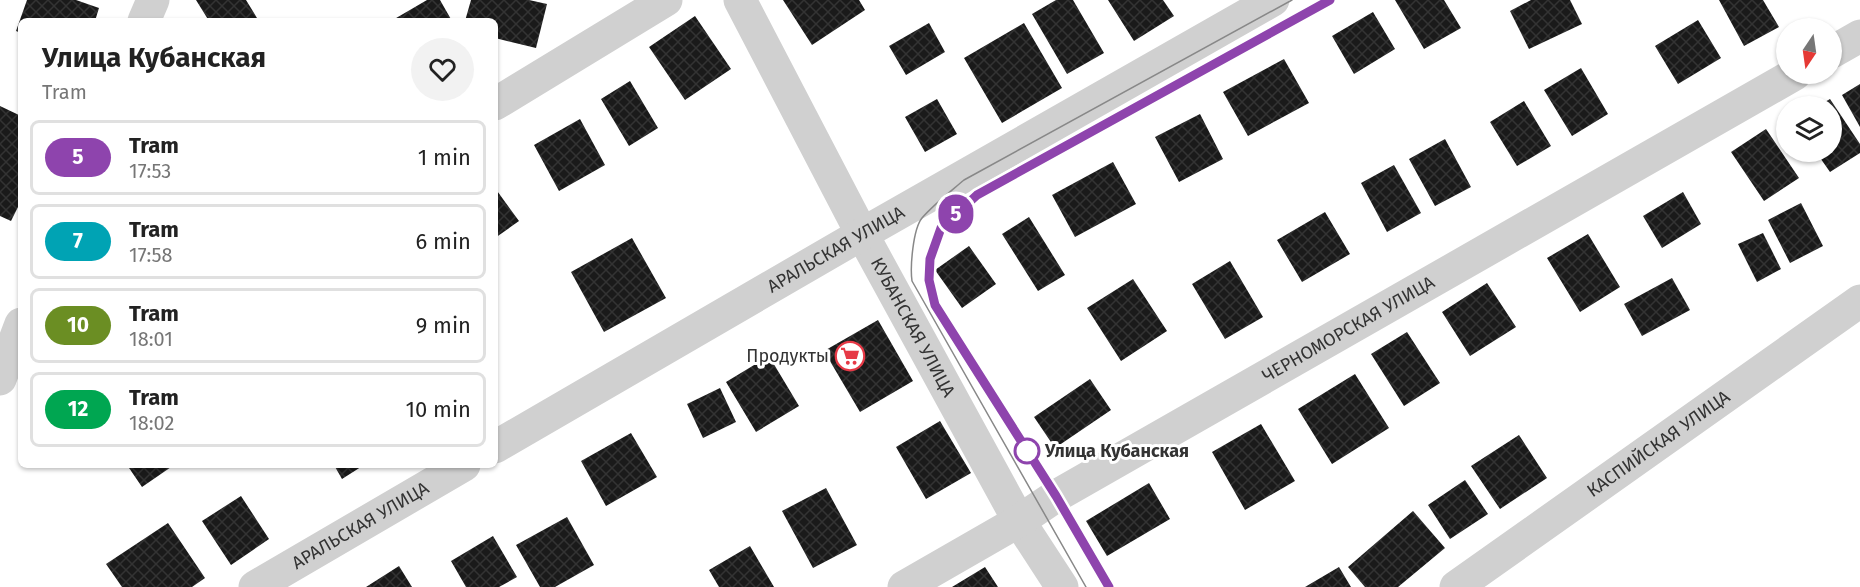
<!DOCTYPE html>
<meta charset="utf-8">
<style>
body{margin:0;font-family:"Fira Sans",sans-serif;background:#f2f2f2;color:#222;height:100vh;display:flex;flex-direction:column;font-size:22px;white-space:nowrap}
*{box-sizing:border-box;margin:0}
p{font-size:20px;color:#767676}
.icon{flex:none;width:33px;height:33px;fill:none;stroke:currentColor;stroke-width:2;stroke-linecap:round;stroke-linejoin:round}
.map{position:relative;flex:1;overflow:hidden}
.drawer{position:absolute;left:18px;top:18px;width:480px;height:450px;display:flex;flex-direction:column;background:#fff;border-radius:9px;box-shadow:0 2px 4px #0004}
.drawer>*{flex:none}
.badge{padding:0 12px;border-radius:20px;font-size:21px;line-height:39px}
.needle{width:39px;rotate:193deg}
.controls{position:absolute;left:1776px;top:18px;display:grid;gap:12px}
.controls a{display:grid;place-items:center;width:66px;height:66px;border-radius:50%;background:#fff;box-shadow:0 2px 4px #0004;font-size:30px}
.map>.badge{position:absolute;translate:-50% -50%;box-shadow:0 0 0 3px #fff}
.round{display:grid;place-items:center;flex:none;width:63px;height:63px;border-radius:32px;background:#f2f2f2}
.overview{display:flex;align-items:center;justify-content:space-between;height:102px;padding:0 24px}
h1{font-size:28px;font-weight:700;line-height:45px}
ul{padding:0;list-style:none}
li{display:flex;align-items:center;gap:18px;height:75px;margin:0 12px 9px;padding:0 12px;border:3px solid #e0e0e0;border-radius:9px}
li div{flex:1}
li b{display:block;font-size:22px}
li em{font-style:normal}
li .badge{min-width:66px;font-weight:700;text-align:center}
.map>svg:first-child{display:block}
</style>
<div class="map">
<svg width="1860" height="587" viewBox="0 0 1860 587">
<defs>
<pattern id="building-cross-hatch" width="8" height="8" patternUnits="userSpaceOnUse" patternTransform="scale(1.5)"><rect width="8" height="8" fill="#1a1a1a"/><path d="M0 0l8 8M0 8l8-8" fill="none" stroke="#333"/></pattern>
</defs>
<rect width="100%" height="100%" fill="#fff"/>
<path fill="url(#building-cross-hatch)" d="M27,0H76L99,8L95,21H21V33L16,31Z
M196,0H246L257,18L252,21H209Z
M427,0H440L452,21H391Z
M471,0H529L547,4L536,48L495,38V21H465Z
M783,0H859L865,10L812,45Z
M1056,0H1073L1104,53L1067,74L1032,14Z
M1108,0H1163L1174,16L1134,41Z
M1395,0H1444L1461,28L1424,49Z
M1531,0H1570L1582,24L1529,49L1510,11Z
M1719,0H1763L1779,27L1744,46Z
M1373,12L1395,49L1354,74L1332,36Z
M695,16L731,69L685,100L649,47Z
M1698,20L1721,58L1678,84L1655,46Z
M929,23L945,52L906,75L889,46Z
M1024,23L1062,88L1002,123L964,58Z
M1284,59L1309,103L1248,136L1223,92Z
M1581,68L1608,114L1572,136L1544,90Z
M630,81L658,128L629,146L601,99Z
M1860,84V127L1842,95Z
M937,99L957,134L925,152L905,117Z
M1830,99L1860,144V153L1830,172L1816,152H1832V106H1818Z
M1524,101L1551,146L1517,166L1490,122Z
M0,106L21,116V201L11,221L0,216Z
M1200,114L1223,159L1179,182L1155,137Z
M580,119L605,165L559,191L534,145Z
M1766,129L1799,178L1764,201L1731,152Z
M1445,139L1471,187L1435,206L1409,159Z
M1113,162L1136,204L1075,237L1052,195Z
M1394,165L1421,213L1387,232L1361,183Z
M495,188L519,221L495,238Z
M1683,192L1701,224L1662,248L1643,216Z
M1801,203L1823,246L1790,263L1768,220Z
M1325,212L1350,254L1302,282L1277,240Z
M1029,217L1065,275L1038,291L1002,234Z
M1763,233L1781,269L1757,282L1738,244Z
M1588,234L1620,287L1580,312L1547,258Z
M632,238L666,298L604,332L571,272Z
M969,246L996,284L962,308L935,270Z
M1230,261L1263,317L1225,339L1192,284Z
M1672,278L1690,310L1642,336L1624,304Z
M1133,279L1167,331L1121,361L1087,308Z
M1487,283L1516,327L1470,356L1442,312Z
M878,320L913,381L860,412L824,351Z
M1407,332L1440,383L1404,406L1371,354Z
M769,356L799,406L756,432L726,382Z
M1355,374L1389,428L1332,464L1298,409Z
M1090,379L1111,410L1055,448L1034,417Z
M720,388L736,422L703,438L687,404Z
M940,421L971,473L926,499L896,447Z
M1261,424L1295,481L1245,510L1212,452Z
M631,433L657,477L606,506L581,461Z
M1519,435L1547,478L1500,509L1471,466Z
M127,465H174L142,487Z
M334,465H364L342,479Z
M1465,480L1488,514L1450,539L1428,505Z
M1149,483L1170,519L1107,556L1086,521Z
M826,488L857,545L813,568L782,511Z
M241,496L269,539L231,565L202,521Z
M1413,511L1445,548L1398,587H1365L1348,567Z
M567,517L594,565L555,587H540L516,545Z
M168,523L205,578L192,587H122L106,564Z
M493,536L517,577L499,587H466L451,561Z
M750,546L774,587H719L709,570Z
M399,566L412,587H366Z
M985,567L998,587H952Z
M1339,567L1351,587H1305Z"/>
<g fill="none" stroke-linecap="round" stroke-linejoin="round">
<g stroke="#d0d0d0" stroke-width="33">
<path id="s1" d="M740,0L862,234L1019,521L1062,587"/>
<path d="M144,21L153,0"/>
<path d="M1832,52L1860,36"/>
<path d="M495,104L666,0"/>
<path d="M0,379L21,324"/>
<path id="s2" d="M495,447L862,234L1273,0"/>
<path id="s3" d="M255,587L464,465"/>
<path id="s4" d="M904,587L1019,521L1056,496L1795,74"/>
<path id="s5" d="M1456,587L1860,301"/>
</g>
<path stroke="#888" stroke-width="1.5" d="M1086,587L912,281C910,267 913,229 922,218C934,204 950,192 964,180L1292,0
M1109,587L1056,496L935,305L929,280L930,259L941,228L977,195L1330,0"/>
</g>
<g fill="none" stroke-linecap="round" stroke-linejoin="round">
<g stroke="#fff" stroke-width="14">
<path id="line" d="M1109,587L1056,496L935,305L929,280L930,259L941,228L977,195L1330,0"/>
</g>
<use href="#line" stroke="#8e44ad" stroke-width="9"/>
</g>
<defs>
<g id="supermarket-ring" transform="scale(1.5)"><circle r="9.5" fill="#fff" stroke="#e63946" stroke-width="1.5"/><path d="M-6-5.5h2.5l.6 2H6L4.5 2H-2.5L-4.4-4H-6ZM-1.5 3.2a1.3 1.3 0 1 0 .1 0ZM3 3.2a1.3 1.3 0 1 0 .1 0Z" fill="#e63946"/></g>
</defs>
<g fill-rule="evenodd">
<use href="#supermarket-ring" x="850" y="356"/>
</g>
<circle fill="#fff" stroke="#8e44ad" stroke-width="3" cx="1027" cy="451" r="12"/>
<g text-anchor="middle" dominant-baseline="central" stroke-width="6" stroke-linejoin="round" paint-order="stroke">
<g font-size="18" fill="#333" stroke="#fff">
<text stroke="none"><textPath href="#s2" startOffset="394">АРАЛЬСКАЯ УЛИЦА</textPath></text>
<text stroke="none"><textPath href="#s1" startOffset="370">КУБАНСКАЯ УЛИЦА</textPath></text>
<text stroke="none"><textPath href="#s4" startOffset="514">ЧЕРНОМОРСКАЯ УЛИЦА</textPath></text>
<text stroke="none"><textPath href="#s5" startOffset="248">КАСПИЙСКАЯ УЛИЦА</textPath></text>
<text stroke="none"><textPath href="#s3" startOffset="122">АРАЛЬСКАЯ УЛИЦА</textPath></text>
</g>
<g font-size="18" fill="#333" stroke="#fff" text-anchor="end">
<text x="829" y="356">Продукты</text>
</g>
<g font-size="18" font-weight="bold" fill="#333" stroke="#fff" text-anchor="start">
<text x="1045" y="451">Улица Кубанская</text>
</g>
</g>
</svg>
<div class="controls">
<a><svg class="needle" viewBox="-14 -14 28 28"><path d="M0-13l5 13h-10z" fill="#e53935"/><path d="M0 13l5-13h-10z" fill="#767676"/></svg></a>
<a><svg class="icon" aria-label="layers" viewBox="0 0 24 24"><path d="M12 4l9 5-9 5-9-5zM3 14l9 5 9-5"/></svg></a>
</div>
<b class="badge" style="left:956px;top:214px;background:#8e44ad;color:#fff">5</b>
<section class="drawer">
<div class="overview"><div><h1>Улица Кубанская</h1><p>Tram</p></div><a class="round"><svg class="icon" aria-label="heart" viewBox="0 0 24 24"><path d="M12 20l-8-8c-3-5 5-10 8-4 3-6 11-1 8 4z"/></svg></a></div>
<ul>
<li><span class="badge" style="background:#8e44ad;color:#fff">5</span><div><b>Tram</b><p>17:53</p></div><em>1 min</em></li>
<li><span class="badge" style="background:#00a3b4;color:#fff">7</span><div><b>Tram</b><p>17:58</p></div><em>6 min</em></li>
<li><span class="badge" style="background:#6b8e23;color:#fff">10</span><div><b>Tram</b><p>18:01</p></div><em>9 min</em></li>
<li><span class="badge" style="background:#00a651;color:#fff">12</span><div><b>Tram</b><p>18:02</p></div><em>10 min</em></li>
</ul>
</section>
</div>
